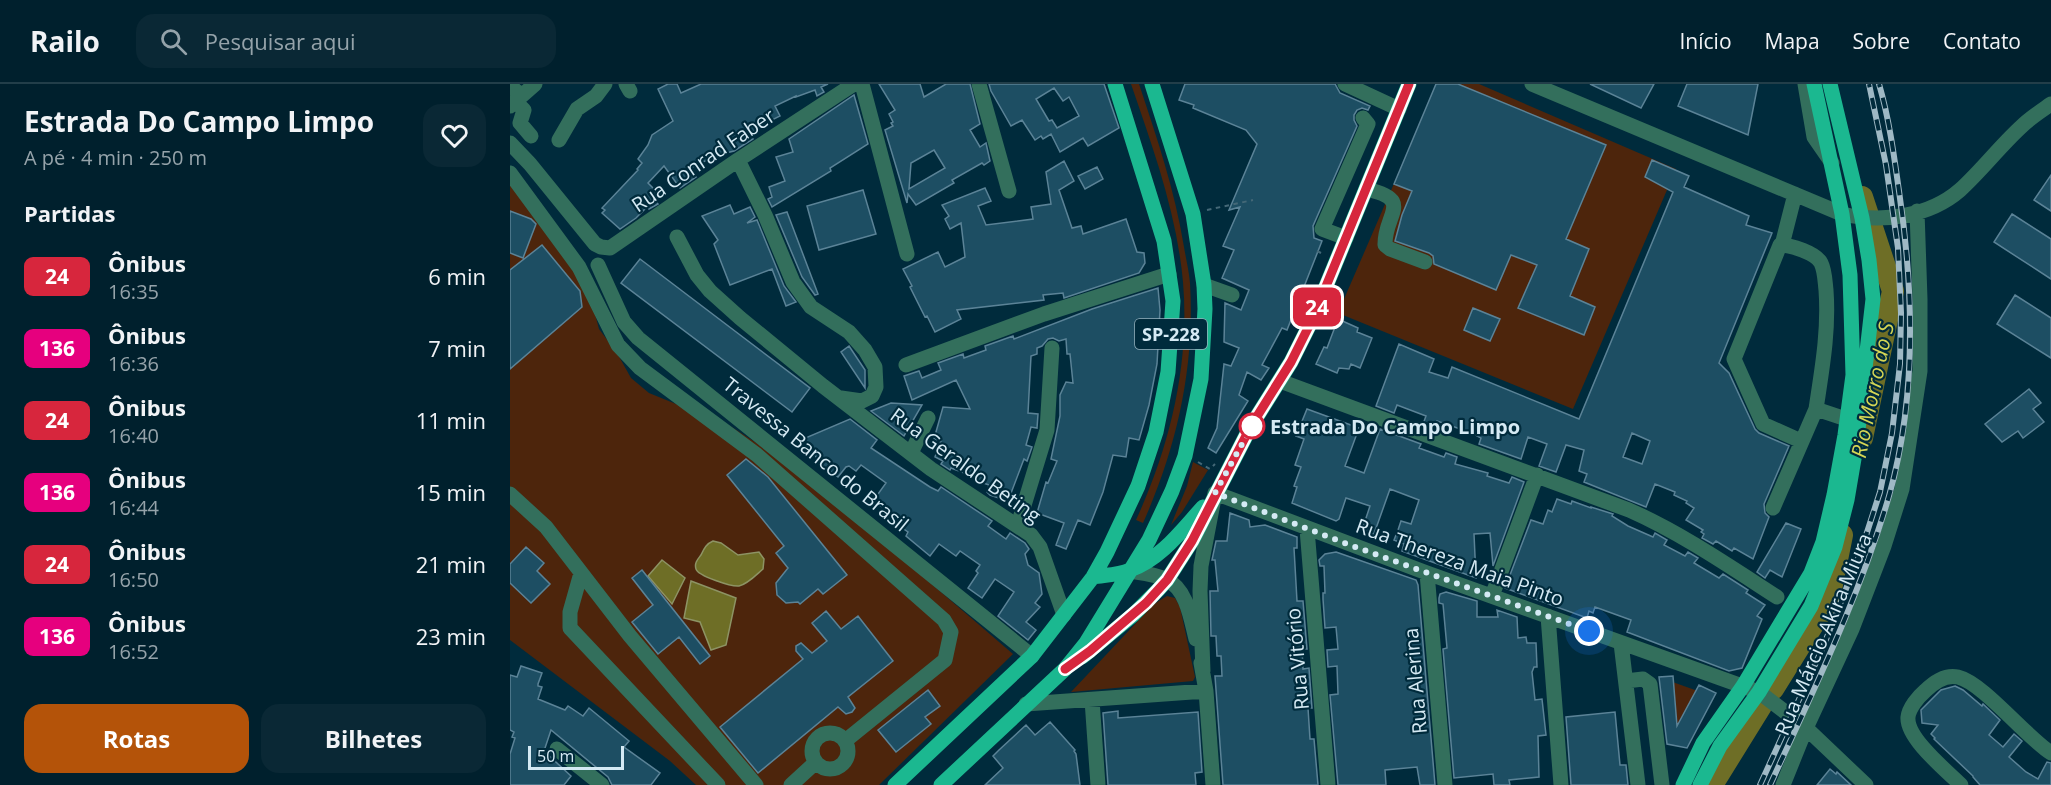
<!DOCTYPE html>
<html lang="pt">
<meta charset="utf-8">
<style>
body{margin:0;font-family:"Open Sans",sans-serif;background:#0a2835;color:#f1f3f6;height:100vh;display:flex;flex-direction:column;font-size:22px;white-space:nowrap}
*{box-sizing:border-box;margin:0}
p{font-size:20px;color:#95a3aa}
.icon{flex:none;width:33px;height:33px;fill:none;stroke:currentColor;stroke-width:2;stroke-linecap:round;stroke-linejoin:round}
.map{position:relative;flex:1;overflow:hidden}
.details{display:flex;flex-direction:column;background:#00202d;width:510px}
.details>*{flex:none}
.badge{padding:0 12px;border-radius:9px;font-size:21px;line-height:39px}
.scale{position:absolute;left:18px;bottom:15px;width:96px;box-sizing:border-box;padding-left:6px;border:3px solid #d5eaf4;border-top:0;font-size:16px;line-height:21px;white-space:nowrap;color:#d5eaf4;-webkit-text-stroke:4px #002b3c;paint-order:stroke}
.you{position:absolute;width:30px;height:30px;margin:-15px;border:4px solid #fff;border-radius:50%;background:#1a73e8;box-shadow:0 0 0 9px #1a73e833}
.map>.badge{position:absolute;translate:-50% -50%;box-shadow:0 0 0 3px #fff}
h2{padding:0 24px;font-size:22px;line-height:54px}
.round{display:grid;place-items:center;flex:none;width:63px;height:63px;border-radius:18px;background:#0a2835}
.overview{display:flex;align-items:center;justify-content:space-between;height:102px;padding:0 24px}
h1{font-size:28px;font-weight:700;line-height:45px}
.cta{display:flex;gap:12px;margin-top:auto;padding:12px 24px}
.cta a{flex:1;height:69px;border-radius:18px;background:#b45309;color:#fff;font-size:24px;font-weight:700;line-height:69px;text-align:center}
.cta a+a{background:#0a2835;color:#f1f3f6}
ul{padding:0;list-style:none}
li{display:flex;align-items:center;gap:18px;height:72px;padding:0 24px}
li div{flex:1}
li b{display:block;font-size:22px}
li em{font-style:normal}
li .badge{min-width:66px;font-weight:700;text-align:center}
header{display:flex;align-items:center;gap:36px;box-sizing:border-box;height:84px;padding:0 30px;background:#00202d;border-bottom:2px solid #223e49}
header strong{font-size:28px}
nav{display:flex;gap:33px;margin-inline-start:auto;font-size:21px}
.search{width:420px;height:54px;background:#0a2835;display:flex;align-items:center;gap:15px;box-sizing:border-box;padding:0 21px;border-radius:18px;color:#95a3aa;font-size:22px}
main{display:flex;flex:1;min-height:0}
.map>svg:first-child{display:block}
</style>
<header>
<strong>Railo</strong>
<div class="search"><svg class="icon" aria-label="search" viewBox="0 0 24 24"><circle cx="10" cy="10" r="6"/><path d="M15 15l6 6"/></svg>Pesquisar aqui</div>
<nav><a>Início</a><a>Mapa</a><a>Sobre</a><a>Contato</a></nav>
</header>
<main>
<section class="details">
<div class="overview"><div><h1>Estrada Do Campo Limpo</h1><p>A pé · 4 min · 250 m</p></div><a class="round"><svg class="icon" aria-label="heart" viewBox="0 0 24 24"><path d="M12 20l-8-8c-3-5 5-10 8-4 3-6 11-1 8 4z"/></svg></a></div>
<h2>Partidas</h2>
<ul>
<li><span class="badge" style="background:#d7263d;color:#fff">24</span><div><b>Ônibus</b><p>16:35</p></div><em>6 min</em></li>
<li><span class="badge" style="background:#e6007e;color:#fff">136</span><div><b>Ônibus</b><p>16:36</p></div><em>7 min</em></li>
<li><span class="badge" style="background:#d7263d;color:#fff">24</span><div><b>Ônibus</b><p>16:40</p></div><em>11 min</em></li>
<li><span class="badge" style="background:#e6007e;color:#fff">136</span><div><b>Ônibus</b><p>16:44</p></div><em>15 min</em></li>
<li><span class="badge" style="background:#d7263d;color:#fff">24</span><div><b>Ônibus</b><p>16:50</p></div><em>21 min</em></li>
<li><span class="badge" style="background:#e6007e;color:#fff">136</span><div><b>Ônibus</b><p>16:52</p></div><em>23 min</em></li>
</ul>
<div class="cta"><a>Rotas</a><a>Bilhetes</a></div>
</section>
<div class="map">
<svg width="1541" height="701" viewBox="0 0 1541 701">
<rect width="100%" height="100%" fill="#002b3c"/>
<path fill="#4d250c" d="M621,0H629C647,54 665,107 674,163C676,175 679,187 680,199C685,283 667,363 633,439L626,436C660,362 680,280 673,198C667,130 643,64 621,0Z
M927,0H969L1166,85L1063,325L828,229Z
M0,88L78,204L89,245L107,269L121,294L139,309L220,342L290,387L503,570L369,701H186L160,677L0,556Z
M683,378L698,386L672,428L661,441L677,402Z
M657,512L665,514L670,523L685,593L683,597L561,608L644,520Z
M1157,596L1199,611L1162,653Z"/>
<path fill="#6e6e26" stroke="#8d9364" stroke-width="1.5" d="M203,457L211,459L228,471L249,468L254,475L253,485C247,490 238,500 229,502C222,503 188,492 186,485C184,479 188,475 191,471C194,465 196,460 203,457Z
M152,476L175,494L162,520L138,492Z
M181,497L226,514L216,561L201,566L190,538L174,534Z"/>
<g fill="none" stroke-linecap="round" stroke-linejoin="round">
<path stroke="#6e6e26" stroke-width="22" d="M1352,354L1383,207L1352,113
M1263,605L1319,515L1332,451
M1202,701L1251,622"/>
</g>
<path fill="#1d4e63" stroke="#5b8397" stroke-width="1.5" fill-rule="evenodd" d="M158,0H167L171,9L191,0H318L311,3L314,8L307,12L305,6L286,13V12L265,22L270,32L248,43L249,45L240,49L243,55L224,67L208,71L180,84L186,93L170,104L154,82L138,99L148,109L143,114L148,120L139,125L137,123L126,134L110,145L92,129L95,126L92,124L128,86L127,85L132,79L128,75L138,61L142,51L163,37L148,5Z
M369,0H410L414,13L436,0H460L470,40L460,46L470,63L476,59L480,77L474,81L472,79L442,96L444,99L406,121L398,110L397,119L375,46L383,42L381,39L383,38L379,30L385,26ZM424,66L435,84L399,105L401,79Z
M479,0H594L609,44L578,62L573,54L550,68L541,50L533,55L531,52L525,56L512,36L501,42L481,7ZM544,4L553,17L559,13L569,32L547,44L542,36L539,37L526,15Z
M675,0H825L830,9L860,22L858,26L852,24L847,26L844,31V36L847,42L803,142L804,154L812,157L777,246L772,244L752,281L759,284L751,296L737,288L729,311L738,317L706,369L698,364L707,344L714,280L721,282L729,264L714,258L715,219L731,226L739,206L712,194L724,166L713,162L730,123L719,126L747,60L736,46L683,24L684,21L669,16Z
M926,0H948L1096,61L1056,155L1079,165L1060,212L1085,223L1074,251L1008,224L1027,181L1001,171L986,206L924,180L923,172L919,169L885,157L892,131L902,107L884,100Z
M1080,0H1144L1131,24Z
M1177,0H1248L1238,51L1168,22Z
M344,11L358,60L320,84L321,87L262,123L258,115L262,113L259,103L275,97L266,73L283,68L279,55Z
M1142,76L1179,92L1174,103L1239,132L1236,141L1262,149L1209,279L1219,289L1245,345L1249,349L1279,362L1254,420L1255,429L1259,433L1243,475L1224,464L1222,467L1206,457L1203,460L1192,454L1194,450L1191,448L1193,446L1176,436L1184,424L1176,419L1177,417L1164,411L1165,408L1145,400L1136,423L1074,398L1077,390L1069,387L1074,366L1056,361L1046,388L1029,382L1037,360L1018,353L1011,375L969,360L971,354L962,349L927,337L925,344L913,340L916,332L887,321L884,329L866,322L889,260L924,275L919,288L938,294L942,283L1069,335L1163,108L1135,93ZM1122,349L1140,357L1132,380L1113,373Z
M554,77L564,97L549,106L562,144L571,142L573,150L616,135L627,168L634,169L635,179L629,189L554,214L553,209L533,211L534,216L447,226L451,235L425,248L417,232L415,233L400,203L402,202L393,185L428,168L435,183L455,173L451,139L440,145L435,135L439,132L432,121L475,104L481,117L468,122L476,141L523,135L521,123L541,120L536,88Z
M587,83L593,95L575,105L568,92Z
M1541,91V127L1524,116Z
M353,106L366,150L309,166L297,122Z
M220,121L224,130L240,123L245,133L237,139L247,136L274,202L286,218L276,222L262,185L220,201L204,160L208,156L192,132Z
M0,127L21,135L26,140L13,174L0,169Z
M277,128L308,210L305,211L292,193L266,131Z
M1502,130L1541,155V195L1484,158Z
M32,161L70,207L72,223L0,285V186Z
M130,175L300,304L282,328L111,199Z
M648,204L650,226L647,280L639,321L629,356L619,354L616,373L603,371L593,408L580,441L568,436L556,465L546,461L554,439L527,429L536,398L538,399L547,377L541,375L550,332V311L556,298L563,299L560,270H557L556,255L549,257L543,254L538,255L532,262L527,264V270L521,272L518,329L528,330L527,344L521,343L516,361L522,363L517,377L514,375L498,417L480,411L477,408L479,401L465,396V393L441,384L440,386L431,380L433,377L425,373L431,357L424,355L433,323L460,325L446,296L402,316L394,292L409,287L412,294L431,286L428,279L453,270L454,274L476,266L475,262L503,252L504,255L582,225Z
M1505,211L1541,234V274L1487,240Z
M963,224L990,235L980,257L954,246Z
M828,235L848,244L847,248L862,254L850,284L841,280L839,285L829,284L827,289L806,280L814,263L817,264Z
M339,262L355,286V304L331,268Z
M1519,305L1531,319L1523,325L1534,338L1513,354L1508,347L1492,358L1475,340Z
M381,319L412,321L394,352L361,327Z
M797,325L849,344L835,382L854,389L870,345L911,360L909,364L934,373L936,369L947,373L945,380L978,389L977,392L999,399L1002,393L1014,398L983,482L980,449L964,450L966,494L892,467L894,460L884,456L888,446L891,437L901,440L909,416L880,405L864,450L852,446L860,422L836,414L829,435L826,437L782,419L787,403L784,402L791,383L785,381L794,355L786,352Z
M340,335L367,356L361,364L420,403L428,407L431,403L482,437L478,442L496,455L500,449L515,459L519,465L515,470L518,481L529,489L532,510L525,519L530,523L516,538L526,546L518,556L488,532L504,508L485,495L472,514L458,504L468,489L466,487L470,481L450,467L446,472L429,460L420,472L396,452L398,448L373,431L377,426L363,417L376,399L351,381L346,387L339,382L336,383L328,393L314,383L303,369L293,355Z
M236,375L258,393L337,491L313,510L308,505L290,520L288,518L276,519L267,511L266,499L278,484L266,469L274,462L217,391Z
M1047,415L1061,420L1062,417L1081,424V423L1103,430L1102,432L1118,442L1143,453L1145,449L1157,456L1154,461L1175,472L1178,468L1188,474L1184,479L1209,494L1213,490L1238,506L1236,509L1255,521L1247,532L1252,535L1232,584L1219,587L1117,548L1121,536L1085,523L1083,529L1079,527L1077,534L995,504L1021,436L1033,440L1038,426L1042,428Z
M720,429L739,436L740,443L755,441L787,453V464H784L787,517H793L797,565H792L793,585L799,584L802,624H798L800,655H804L808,701H713L705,592H712L711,572H707L706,552H701L700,507H708L705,476H702L706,457H717Z
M1276,439L1291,445L1272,493L1260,486L1255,494L1247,488Z
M16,463L34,479L27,487L40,500L21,519L0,499V480Z
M826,468L906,496L908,501L925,701H910L907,683L875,686L876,701H828L820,611L828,610L827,582L818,583L817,566L828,565L826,543L815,544L813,515V509H815L814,482H810L809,476L815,470Z
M132,486L200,572L190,580L169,553L148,570L122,538L143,521L122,494Z
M936,508L967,517V533H988L987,526L1007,533L1008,554L1016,553L1017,559H1026L1027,583H1024L1022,588L1025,616L1032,615L1036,651L1028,652L1029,693L999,696L1000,701H984L983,690L944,694L933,565L937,564L933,520L929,519V514L930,510Z
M316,527L331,545L348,532L383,577L338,613L345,624L342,628L336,630L328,623L248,689L210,643L293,575L286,567V562L291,559L302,569L317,557L302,539Z
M11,582L32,589L28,600V602L32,603L28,615L55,626L58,622L73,632L79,624L119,657L114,663L150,689L141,701H102L98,693L41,646L34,667L61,692L54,701H0V670L5,654L2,653L4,648L0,646V591L7,593Z
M1163,592L1167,642L1189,601L1206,609L1177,664L1157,660L1149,593Z
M1445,602L1453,606L1472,622L1473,620L1490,636L1479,651L1493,663L1504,650L1512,657L1499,673L1516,688L1528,695L1537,678L1541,679V701H1470L1463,693V692L1424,655L1425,654L1421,650L1428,641L1412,639L1411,626L1431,606Z
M418,606L430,622L415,633L421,640L386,668L368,646Z
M608,627V634L688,628L692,688L685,689L686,701H598L593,629Z
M1105,628L1110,681H1116L1118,701H1061L1056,633Z
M540,638L565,666L564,667L566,670L570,701H475L493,684L483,672L489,666L516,641L525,651Z
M1320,685L1326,690L1327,688L1341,701H1307Z"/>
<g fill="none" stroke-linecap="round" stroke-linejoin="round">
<path stroke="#446877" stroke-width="2" stroke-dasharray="4.5 4.5" stroke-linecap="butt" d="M697,126L743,116
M807,167L813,170
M688,378L700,385L705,380"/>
<path stroke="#336f5c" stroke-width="15" d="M116,0L120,7
M352,0L397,170
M469,0L499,107
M835,0L889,25
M1022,0L1332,130C1372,139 1419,133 1450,106C1472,86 1490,62 1512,42C1520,34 1531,27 1541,20
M1295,0L1304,53L1322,79
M0,2L11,11
M6,18L14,26L10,39L21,52
M0,22L25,0
M49,56L67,25L86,12L95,0
M0,59L20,80L85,160L91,163L100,164L228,76L344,0
M228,76L255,131L283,198L301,223L339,248L355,266L365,283L366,303L362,312L352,317L331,314
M0,89L69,183L108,261L130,284L247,371L434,536L441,548L435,576L335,657
M856,105C905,116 874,130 875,161L880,165L915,178
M167,153L187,191L200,207L230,234L313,302L421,385L521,451L530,463L554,531
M836,154L812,145L858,40L853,34
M1272,161L1285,110
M88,181L114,238L128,254L522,572
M694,201L722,211
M396,281L534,230L659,190
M770,297L1119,426C1171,449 1219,482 1267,513
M1291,357L1253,340L1224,275L1270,161C1281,161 1306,169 1311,179C1315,187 1315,198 1316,206C1319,247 1312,285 1306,325L1348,339
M401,369L418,334
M0,410L36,443L120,552L246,701
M1263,424L1306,325
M508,441L537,346L542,264
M797,445L818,701
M619,487C632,489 646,490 657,496C677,505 681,536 686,555
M71,489L60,528V544L208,701
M917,489L935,701
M982,512L1027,391
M1038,532L1051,701
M1111,559L1128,701
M691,579L696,607L703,701
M693,587L690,507L691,482L705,409L917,489L1249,608L1296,644L1356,701
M1116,597L1133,595L1140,600L1152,701
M582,616L588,701
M516,620L696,607
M302 667a18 18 0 1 1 36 0a18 18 0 1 1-36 0Z
M47,665L92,701
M281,701L305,679
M1273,701L1296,644L1342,545L1374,462L1392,405L1410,287V215L1407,127
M1451,701C1437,687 1396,654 1398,633C1399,624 1408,613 1415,607C1424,598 1435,590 1448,593C1473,599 1516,653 1541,669"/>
<path stroke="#1bb890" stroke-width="15" d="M583,493C595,491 609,491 620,486C651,475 672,446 693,423
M572,573L623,531L648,506L657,496L682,457L741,342L781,278L803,234L899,0
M385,701L522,572L583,493L597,468L628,402L646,348L658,288L663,217L654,157L605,0
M431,701L555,585L576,559L639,456L662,407L675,372L691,295L695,225L694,201L683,130L642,0
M1173,701L1193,659L1233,602L1301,489L1313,458L1324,411L1335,351L1343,291L1340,191L1332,130L1304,0
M1190,701L1210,662L1249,608L1301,522L1325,463L1337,416L1346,363L1363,215L1359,176L1352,134L1320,0"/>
<g stroke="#9fb9c5" stroke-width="6">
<path id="rail" d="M1250,701L1313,563L1351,467L1370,408L1382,349L1390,280L1391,229L1388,164L1376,81L1359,0
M1260,701C1303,607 1350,512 1379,412C1407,313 1404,208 1389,107C1384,71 1379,34 1369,0"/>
</g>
<use href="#rail" stroke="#002b3c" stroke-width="4" stroke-dasharray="11" stroke-linecap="butt"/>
</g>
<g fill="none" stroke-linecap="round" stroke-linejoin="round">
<g stroke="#fff" stroke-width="14">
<path id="line" d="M555,585L580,567L636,519L657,496L682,457L741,342L781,278L803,234L899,0"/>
</g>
<use href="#line" stroke="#d7263d" stroke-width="9"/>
<path stroke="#d5eaf4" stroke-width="6" stroke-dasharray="0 10.8" d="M742,342L705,409L837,460L1079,547"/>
</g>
<circle fill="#fff" stroke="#d7263d" stroke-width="3" cx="742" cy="342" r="12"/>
<g text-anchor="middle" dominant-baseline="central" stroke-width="4.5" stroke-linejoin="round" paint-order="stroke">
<rect fill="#002b3c" stroke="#95b1bd" stroke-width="1.5" x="625" y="235" width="72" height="30" rx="4.5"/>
<g font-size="18" font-weight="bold" fill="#d5eaf4">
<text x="661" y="250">SP-228</text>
</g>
<g font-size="20" fill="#d5eaf4" stroke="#002b3c">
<text transform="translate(193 76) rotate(-34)">Rua Conrad Faber</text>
<text transform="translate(306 370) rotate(39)">Travessa Banco do Brasil</text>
<text transform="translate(456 381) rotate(36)">Rua Geraldo Beting</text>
<text transform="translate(950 478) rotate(20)">Rua Thereza Maia Pinto</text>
<text transform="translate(1313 550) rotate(-67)">Rua Márcio Akira Miura</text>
<text transform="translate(787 575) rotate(-95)">Rua Vitório</text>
<text transform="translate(905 597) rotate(-95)">Rua Alerina</text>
</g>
<g font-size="20" font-weight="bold" fill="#d5eaf4" stroke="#002b3c" text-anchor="start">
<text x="760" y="342">Estrada Do Campo Limpo</text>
</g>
<g font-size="21" font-style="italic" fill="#d5d655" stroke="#002b3c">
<text transform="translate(1362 306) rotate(-78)">Rio Morro do S</text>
</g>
</g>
</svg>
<div class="scale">50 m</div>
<div class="you" style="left:1079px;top:547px"></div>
<b class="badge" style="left:807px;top:223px;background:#d7263d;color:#fff">24</b>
</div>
</main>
